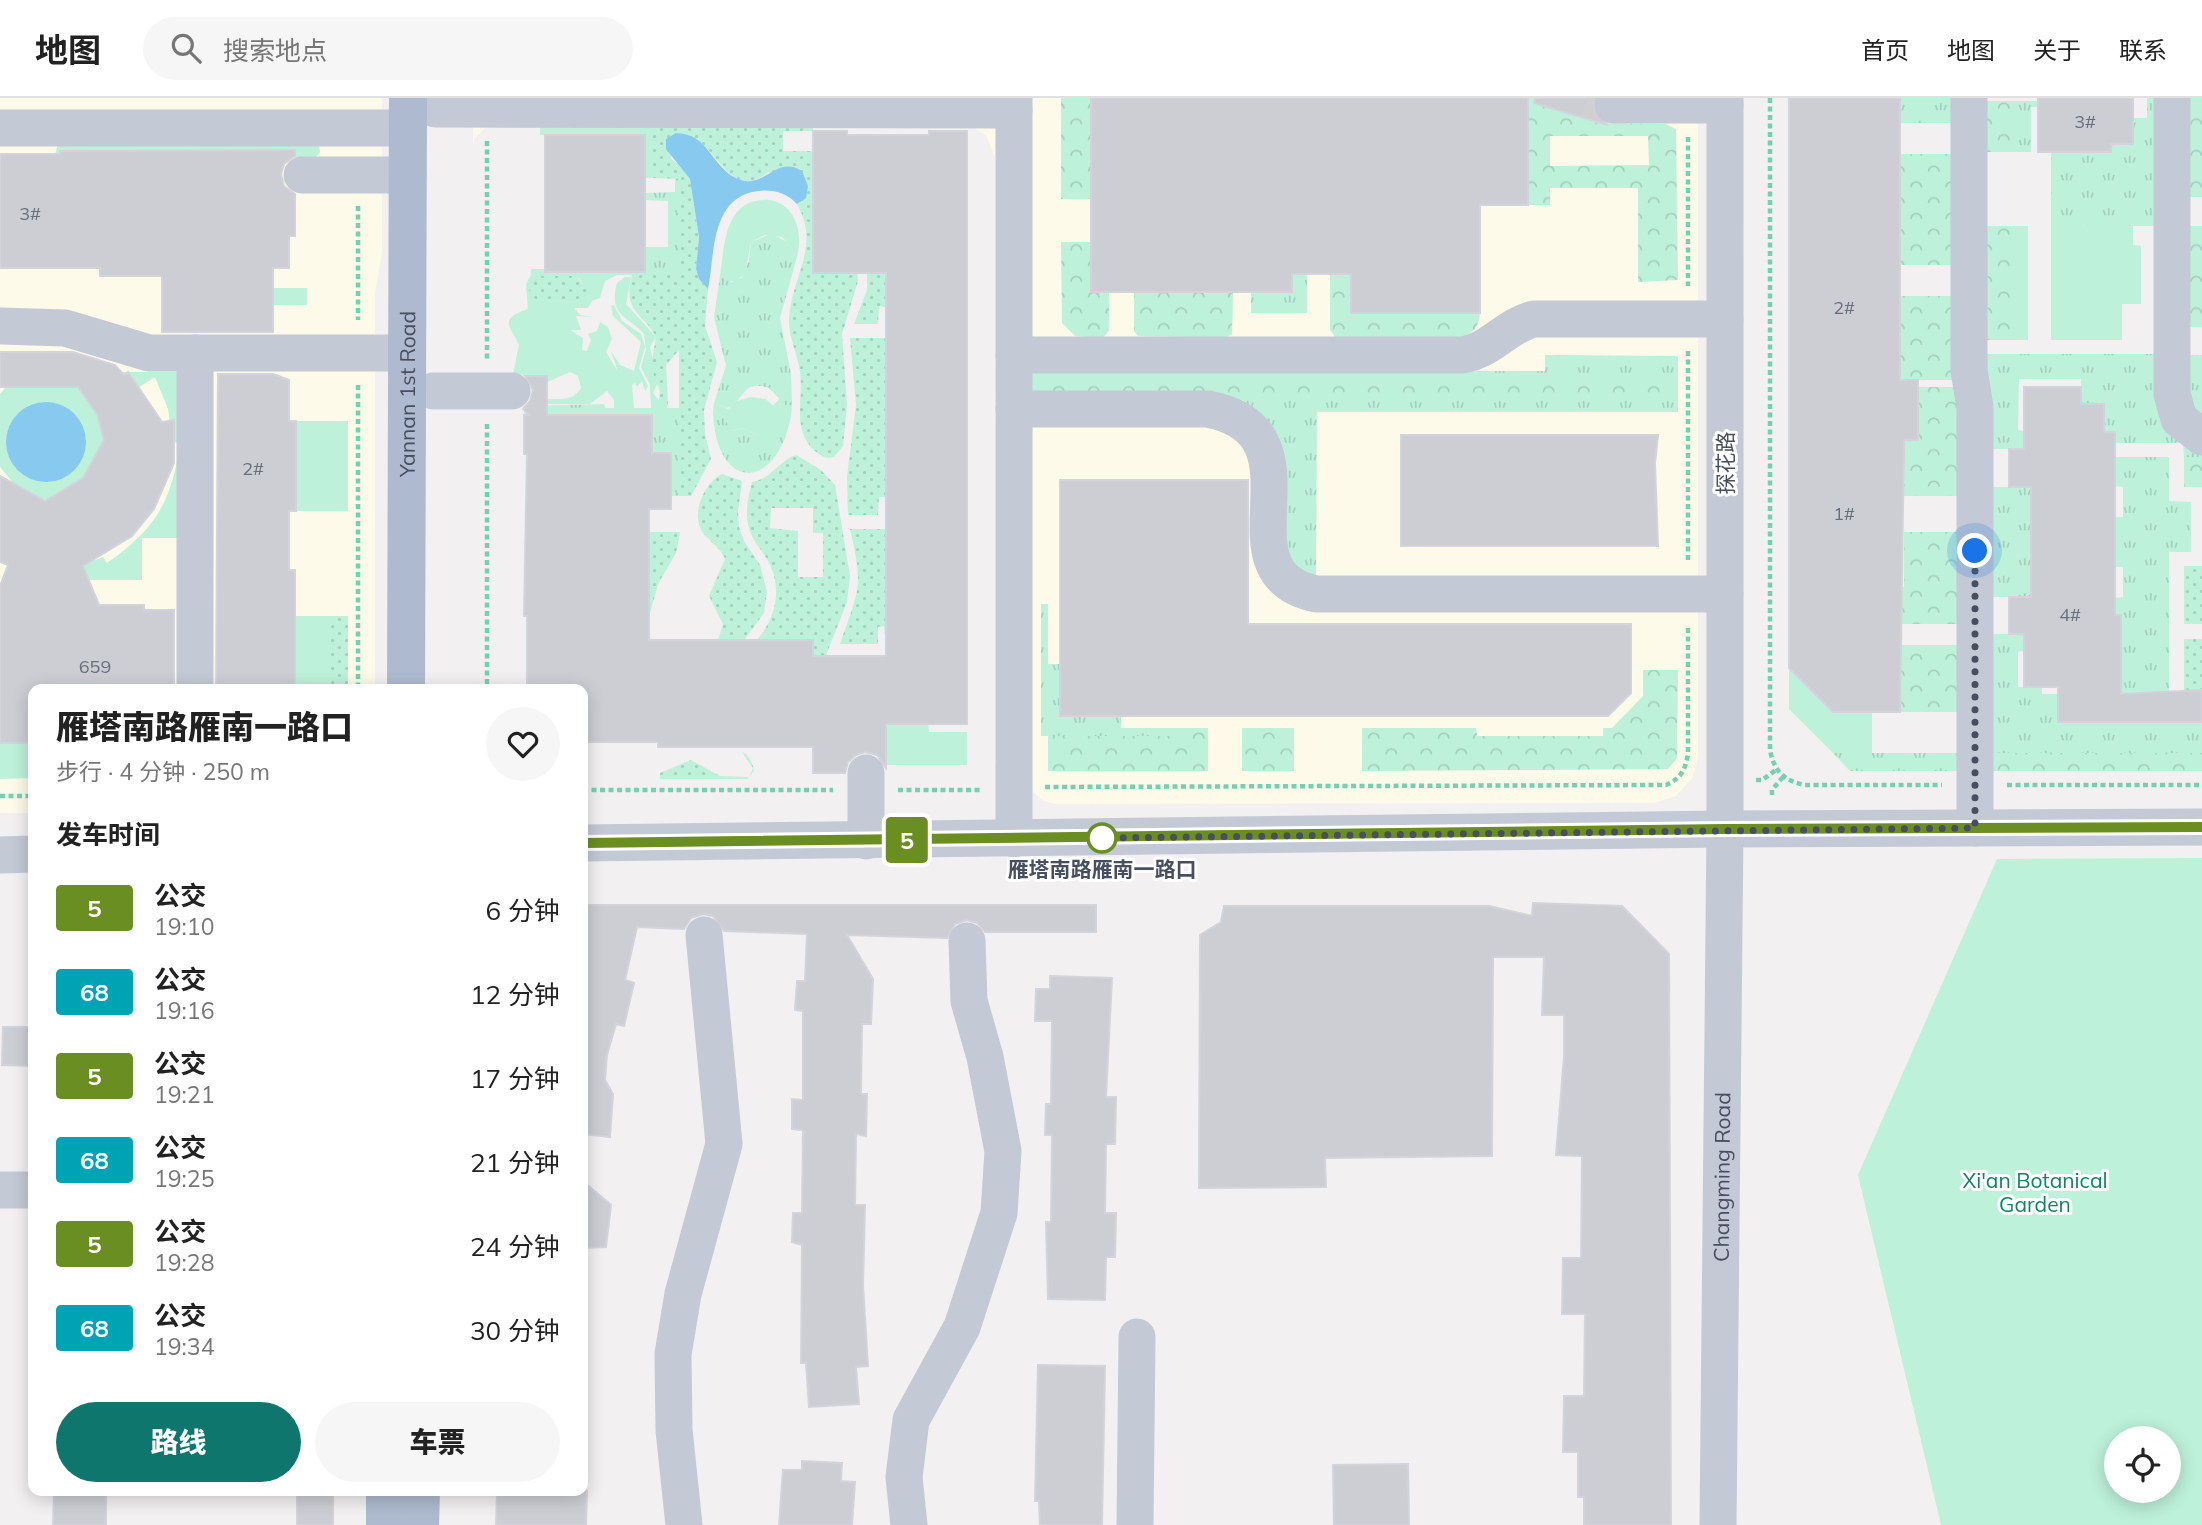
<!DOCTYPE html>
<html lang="zh">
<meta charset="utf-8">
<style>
body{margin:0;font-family:Mulish,"Noto Sans SC",sans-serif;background:#f6f6f6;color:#222;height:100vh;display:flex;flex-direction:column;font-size:26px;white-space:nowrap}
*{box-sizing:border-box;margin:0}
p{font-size:23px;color:#767676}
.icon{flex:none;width:38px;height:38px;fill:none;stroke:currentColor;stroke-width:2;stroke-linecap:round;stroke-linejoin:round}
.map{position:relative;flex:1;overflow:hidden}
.panel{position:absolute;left:28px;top:586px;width:560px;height:812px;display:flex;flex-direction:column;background:#fff;border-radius:14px;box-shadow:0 4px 18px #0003}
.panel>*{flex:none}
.badge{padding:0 14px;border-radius:5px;font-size:24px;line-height:46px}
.fabs{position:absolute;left:2104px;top:1328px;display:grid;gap:14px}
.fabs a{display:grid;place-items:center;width:77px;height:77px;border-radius:50%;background:#fff;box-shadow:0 4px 18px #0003;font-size:35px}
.you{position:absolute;width:35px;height:35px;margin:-18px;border:5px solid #fff;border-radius:50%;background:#1a73e8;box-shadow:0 0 0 10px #1a73e833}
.map>.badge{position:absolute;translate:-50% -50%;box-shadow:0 0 0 4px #fff}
h2{padding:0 28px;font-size:26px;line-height:63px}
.round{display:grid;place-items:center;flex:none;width:74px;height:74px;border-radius:37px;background:#f6f6f6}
.head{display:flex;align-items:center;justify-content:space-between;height:119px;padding:0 28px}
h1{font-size:33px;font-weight:800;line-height:52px}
.action{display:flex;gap:14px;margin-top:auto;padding:14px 28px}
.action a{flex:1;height:80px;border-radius:42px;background:#0f766e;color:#fff;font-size:28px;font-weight:800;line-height:80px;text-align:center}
.action a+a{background:#f6f6f6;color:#222}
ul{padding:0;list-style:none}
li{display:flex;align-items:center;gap:21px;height:84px;padding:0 28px}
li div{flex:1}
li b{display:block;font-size:26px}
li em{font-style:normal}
li .badge{min-width:77px;font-weight:700;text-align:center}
header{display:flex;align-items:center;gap:42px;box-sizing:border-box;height:98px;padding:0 35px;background:#fff;border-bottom:2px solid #e0e0e0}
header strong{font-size:33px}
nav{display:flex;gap:38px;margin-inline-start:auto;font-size:24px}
.search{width:490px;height:63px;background:#f6f6f6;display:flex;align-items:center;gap:18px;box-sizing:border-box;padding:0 24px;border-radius:38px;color:#767676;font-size:26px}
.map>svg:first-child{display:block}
</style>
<header>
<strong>地图</strong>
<div class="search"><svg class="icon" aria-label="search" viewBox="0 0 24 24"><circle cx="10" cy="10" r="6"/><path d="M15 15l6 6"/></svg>搜索地点</div>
<nav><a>首页</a><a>地图</a><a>关于</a><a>联系</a></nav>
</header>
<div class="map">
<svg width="2202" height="1427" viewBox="0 0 2202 1427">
<defs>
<pattern id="grass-tufts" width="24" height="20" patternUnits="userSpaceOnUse" patternTransform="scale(1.75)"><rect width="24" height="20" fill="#bdf1da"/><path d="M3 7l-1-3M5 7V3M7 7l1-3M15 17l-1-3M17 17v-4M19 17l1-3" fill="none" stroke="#a4d0be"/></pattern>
<pattern id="forest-crowns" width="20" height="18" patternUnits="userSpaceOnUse" patternTransform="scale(1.75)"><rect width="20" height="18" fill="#bdf1da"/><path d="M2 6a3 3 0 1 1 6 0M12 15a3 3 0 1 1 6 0" fill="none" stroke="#a4d0be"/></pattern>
<pattern id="garden-dots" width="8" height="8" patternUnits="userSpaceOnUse" patternTransform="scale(1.75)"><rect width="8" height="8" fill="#bdf1da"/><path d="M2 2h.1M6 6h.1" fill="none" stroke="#a4d0be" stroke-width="1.8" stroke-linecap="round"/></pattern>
</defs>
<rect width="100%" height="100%" fill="#f2f0f0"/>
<path fill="#fdfae9" d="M0,0H382V154L375,196V591L33,592V715H0Z
M473,0H1698V659L1693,679L1676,698L1655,705L1054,706L1043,703L1033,693L1032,667H995V59L986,38L973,29L487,28L475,40L473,49Z"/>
<path fill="url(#grass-tufts)" d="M1900,0H1959V25H1900Z
M2147,0H2162V128H2051V54H2111V46L2133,45V20H2147Z
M2015,3H2038V9H2031V54H2015Z
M540,26L653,29V80H645V37H540Z
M58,46L319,48L320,54L315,60H295L294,52L60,53V60H54Z
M675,80H679V177H531V171H545V174H645V149H668V103L645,102V95L675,94Z
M771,136L790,145L798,155L780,220L791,276L792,307H785L769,290C740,280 744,307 726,310L714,305L726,268L714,219L720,178L731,184L741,180L749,163L751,144Z
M1292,176H1307V215H1251V194H1292Z
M1978,256H2162L2202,349V359H2184L2183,345H2115V334H2104V306H2081V281H2019L2018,332L2024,333V351H1985Z
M1545,257L1675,258L1678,259V280H1032V273H1545Z
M2181,257H2202V329L2198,326Z
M1032,301H1678V314H1317L1316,484L1313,487L1289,476L1266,333Z
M604,306L605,310H679V398H671V355L652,356V317H524V308Z
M713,313L724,319L732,333L743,330L759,338L775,318H791C776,396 715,393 713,313Z
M2115,359H2169V403L2191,404V454H2169V596H2099L2121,589V518L2115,517V500L2123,499V469H2115V419H2123V389L2115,388Z
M1985,389H2031V499H1985Z
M1041,506H1048V566H1060V618H1121V630H1173V638H1041Z
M1985,536H2024V553L2018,554V589H2042V596H2058L2059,624H2202V655H1985Z
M1833,655H1966V673H1850Z"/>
<path fill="url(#forest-crowns)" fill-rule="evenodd" d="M1061,0H1091V101H1061Z
M1528,0H1553L1575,17L1598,25L1665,26L1676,31L1678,182L1638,184V90H1550V107H1528ZM1550,38H1648L1649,67L1550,68Z
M2181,0H2202V99H2181Z
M1978,3H2015V54H1978Z
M1900,56H1959V167H1900Z
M1978,128H2015V242H1978Z
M2181,128H2202V229H2181Z
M1061,144H1091V194H1109V232L1103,240L1075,238L1062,225Z
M1330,176H1351L1352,215H1480C1479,229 1473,235 1461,240H1336L1330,232Z
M1134,194H1233L1232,236L1225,240L1138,238L1134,233Z
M1900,198H1959L1960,282H1900Z
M1032,280H1678V301H1032Z
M1918,289H1961L1966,398H1904V342H1917Z
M2184,359H2202V389H2184Z
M1904,434H1966V526H1900V489H1904Z
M1900,547H1966V614H1900Z
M1643,572H1678L1677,660L1668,671L1362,673V630H1476L1477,638H1603V630H1612L1643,598Z
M1173,630H1208V673H1048V638H1172Z
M1242,630H1294V673H1242Z
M1985,655H2202V673H1985Z"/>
<path fill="#bdf1da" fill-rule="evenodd" d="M770,102C795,107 802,132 798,155L782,139L765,137L751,144L745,175L736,183H728L720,178C725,146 724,99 770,102Z
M2015,128H2028V242H2015Z
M2051,128H2133V147L2141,148V206H2122V242H2051Z
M531,177H617L605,183L600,200L592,203L588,210H574L580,217L592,219L576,218L581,232H570L583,240L582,252L587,253L591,242L588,236L597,233L600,224L608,229L612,241L606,254L618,274L611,253L620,267L634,273L641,244L613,218L611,208L614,207L622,223L641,236L645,249L639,270L648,288L645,293L642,283L637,289L635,285L632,287L634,310H614V302L607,293L590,306H547V301C561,301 573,303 581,290L578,278L570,274L547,284L541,278L513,276L519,247C510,227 498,221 528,211L526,186ZM533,178L579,180L588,193V198L572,205L536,201Z
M625,179H631L626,206L656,239L650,249L658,284L653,295L660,304L658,310H651L650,287L641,269L646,252L644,236C628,218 608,218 617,185Z
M192,190H307V207H192Z
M121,274H180L186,279V434L178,440H142V482H62L55,474V448H63L64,473L83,469L82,467L103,459L107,465C156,431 172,403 180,345L173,344L168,311L155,279L139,289L129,274L124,277Z
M6,289H84L97,316L104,342L83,380L63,402H27L0,369V296ZM30,307L85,336C87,354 82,368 66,377C17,403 0,339 30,307Z
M751,299L766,301L773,308L780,300L785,307H792L791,318H776L767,333L759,338L743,330L731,333L724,319L713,313L714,305L728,311L737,303Z
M296,323H348V413H296Z
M295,518H329V591H295Z
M1789,570L1833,614H1872V655H1833L1789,611Z
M31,620H33V680L0,681V645Z
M886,626H928L929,634H967V667H886Z
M2202,760V1427H1941L1858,1077L1997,761ZM2116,1340H2168V1393H2116Z"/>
<path fill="url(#garden-dots)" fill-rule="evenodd" d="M813,26V33H783V53H813L814,175H847V37H852V113L858,183L842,236L847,306L843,348L834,359C826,361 822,359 815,353C791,332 804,302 800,273C797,255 788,238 789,220C792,178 821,148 797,106L800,105L769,74C724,108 718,35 676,35L671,61L684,70L690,81L699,139L696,171L699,181L708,191L705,228L717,264L704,312L705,336L711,361L691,398H679V252L666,267L668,307L667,310H658L660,294L651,269L656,239C643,214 622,215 632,177L679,176V81L653,80V29Z
M886,110V226L885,209L879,208L878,226H854L867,192V165Z
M533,178H576L588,192V198L572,205L536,201L530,196L528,182Z
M850,240H886V417L885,399H879L878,417H848L847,379L856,307Z
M796,357L821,372L835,387L850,478L847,504L825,560L822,579L757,542C777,518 783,489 767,461C761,451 753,443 750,433C744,417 748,400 752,384C772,381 779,362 796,357ZM771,410H813V435H823V479H798V433L770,430Z
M722,376L742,383L738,414L739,429L744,443L760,467L767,494L764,515L744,542H718L723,526L709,498L725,461C720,449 711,445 703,435C690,417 704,385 722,376Z
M850,431H886V546L884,528L878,529V546H840C859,491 864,490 850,431Z
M649,434H680L676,455L658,486L649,519Z
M2184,468H2202V526H2184Z
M329,518H348V591H329Z
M2184,541H2202V592H2184Z
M742,654C749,657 753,666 754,673L747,681H660V675L691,662L720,678L749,679L753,670Z"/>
<path fill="#88c9f0" d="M676,35C710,35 712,73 741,82C765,90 777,57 802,73L808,88L806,100L797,106C787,95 773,91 758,93C710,99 715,156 708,191L699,181L696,171L699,139L690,81L666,51V41Z
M6 344a40 40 0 1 1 80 0a40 40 0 1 1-80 0Z"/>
<path fill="#ccced4" stroke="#d3d4db" stroke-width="2" d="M1091,0H1528V107H1480V215H1351V176H1292V194H1091Z
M1535,0H1594L1595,17L1608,27L1534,5Z
M1789,0H1900V282H1918V342H1904L1900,614H1833L1789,570Z
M2038,0H2133V46H2111V54H2038Z
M813,33H847V37H929V33H967V626H886V670L877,657L865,654L856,657L848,664L845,675H813V649H658V644H587V635H583V592H527V518H524L527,356H524V317H529L523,311L530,303L533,292L525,278H547V317H652V355H671V411H649V542H813V558H886V175H813Z
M545,37H645V174H545Z
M295,52V58L284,66L281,76L284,88L295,96V138H289V170H273V234H162V178H100V170H0V56H60V53Z
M0,254H73L115,267L124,277L128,274L162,324L174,322V365L154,411L132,438L83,468L99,507H144V512H174V592H33L31,645H0V488L8,467L0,464V378L45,403L83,380L104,342L97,316L78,289H0Z
M218,276H273L289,282V323H296V413H289V472H295V592H216Z
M2024,289H2081V306H2104V334H2115V517H2121V596L2202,592V624H2058V589H2024V536H2009V499H2031V389H2009V351H2024Z
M1401,337H1658L1655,365L1658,448H1401Z
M1060,382H1248V526H1631V595L1608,618H1060Z
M1533,805L1622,808L1669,856L1671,1427H1584V1399H1578V1354H1563L1564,1298H1584L1585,1216H1562L1563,1160H1581L1582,1058L1556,1057L1564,958V917H1542L1544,859H1493L1492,1058L1325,1060L1326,1089L1199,1090L1200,837L1221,824L1224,808H1489L1532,818Z
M583,807H1096V834H985L977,825L967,822L955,826L947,840L847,837L873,881L871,926H862L861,996H867L866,1038L856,1036L855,1107H865L863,1187L868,1268L856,1269L859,1306L809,1309L806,1265H801L802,1147L792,1144L793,1115H802L803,1032L792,1031V1001L803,1002V913L795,912L797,883H805L807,836L724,833L713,818L703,816L691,820L684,831L637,829L625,882L634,885L624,928L616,926L607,957L605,982L613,996L610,1039L583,1036Z
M1050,878L1112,880L1106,999H1116L1115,1046H1106L1105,1115H1116L1115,1159H1106L1105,1202L1048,1201L1046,1124H1051L1052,1037H1045L1046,1006H1051L1052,923H1035L1036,891H1050Z
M3,929H33V968L2,967Z
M583,1083L611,1107L606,1149L583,1150Z
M1038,1267L1105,1268L1102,1427H1040L1039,1403H1035Z
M802,1363L842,1365L841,1383L855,1384L852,1427H779L783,1372H802Z
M1408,1366L1409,1427H1334L1333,1367Z
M54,1393H106V1427H53Z
M297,1393H333V1427H297Z
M497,1393H587L586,1427H496Z"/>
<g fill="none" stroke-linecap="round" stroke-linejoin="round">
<path stroke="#d0d0d3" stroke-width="37" stroke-dasharray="37 18" stroke-linecap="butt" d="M1586,0L1613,7"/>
<path stroke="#73d1b2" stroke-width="4.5" stroke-dasharray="5 3.5" stroke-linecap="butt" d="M1770,0V652C1774,673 1784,683 1805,687H1942
M1688,39V188
M487,43V262
M358,108V222
M1688,253V465
M358,287V592
M487,326V592
M1756,682H1762L1776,672
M2007,687H2202
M1045,689L1666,687C1681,680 1685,673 1688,656V529
M583,692H833
M898,692H980
M1772,697V692L1783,679
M0,698H33"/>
<g stroke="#c3c9d5" stroke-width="37">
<path d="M1014,0V741"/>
<path d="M1969,0V272L1975,310V730"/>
<path d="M2172,0V296L2179,321L2202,339"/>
<path d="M1613,7H1725"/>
<path d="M435,11L1014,12"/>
<path d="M0,30H408"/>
<path d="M302,77H408"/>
<path d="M0,228L65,230L149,255H407"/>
<path d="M195,255V592"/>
<path d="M1014,257H1462C1491,253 1507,227 1534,221H1725"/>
<path d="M433,293H512"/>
<path d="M1014,311H1208C1331,335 1211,474 1316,496H1725"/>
<path d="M866,675V743"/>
<path d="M583,745L1725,731L2202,729"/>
<path d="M0,757L33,756"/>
<path d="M0,1092H33"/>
<path d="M684,1427L674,1332L673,1256L683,1196L724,1046L704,837"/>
<path d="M909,1427L904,1379L911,1322L962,1229L999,1115L1003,1053L985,959L969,903L967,843"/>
<path d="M1135,1427L1137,1239"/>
<path id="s1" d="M1718,1427L1725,731V0"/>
</g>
<g stroke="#aebacf" stroke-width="38">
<path id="s2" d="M406,592L408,0"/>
<path d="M385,1393V1427"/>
<path d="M420,1427L421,1393"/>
</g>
</g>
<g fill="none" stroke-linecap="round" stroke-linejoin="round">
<g stroke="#fff" stroke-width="16">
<path id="line" d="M583,745L1725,731L2202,729"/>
</g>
<use href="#line" stroke="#6b8e23" stroke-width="10"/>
<path stroke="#474f5e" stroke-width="7" stroke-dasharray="0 12.6" d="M1102,740H1100L1975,730V453"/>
</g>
<circle fill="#fff" stroke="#6b8e23" stroke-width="3.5" cx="1102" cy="740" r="14"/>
<g text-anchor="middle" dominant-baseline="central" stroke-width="6" stroke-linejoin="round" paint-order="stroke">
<g font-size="18" fill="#686f7c">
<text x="2085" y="23">3#</text>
<text x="30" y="115">3#</text>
<text x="1844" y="209">2#</text>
<text x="253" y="370">2#</text>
<text x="1844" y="415">1#</text>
<text x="2070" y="516">4#</text>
<text x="95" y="568">659</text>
</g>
<g font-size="21" fill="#474f5e" stroke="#fff">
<text stroke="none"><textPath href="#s2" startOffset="296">Yannan 1st Road</textPath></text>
<text transform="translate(1725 365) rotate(-90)">探花路</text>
<text stroke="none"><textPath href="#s1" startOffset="348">Changming Road</textPath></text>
</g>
<g font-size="21" font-weight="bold" fill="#474f5e" stroke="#fff">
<text x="1102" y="771">雁塔南路雁南一路口</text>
</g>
<g font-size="21" fill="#14835e" stroke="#fff">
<text x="2035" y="1082">Xi'an Botanical<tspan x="2035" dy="24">Garden</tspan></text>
</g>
</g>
</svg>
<div class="fabs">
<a><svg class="icon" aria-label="locate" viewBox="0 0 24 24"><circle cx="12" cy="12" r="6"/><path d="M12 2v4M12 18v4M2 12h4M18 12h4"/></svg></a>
</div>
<div class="you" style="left:1975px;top:453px"></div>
<b class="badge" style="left:907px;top:742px;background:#6b8e23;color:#fff">5</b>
<section class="panel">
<div class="head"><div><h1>雁塔南路雁南一路口</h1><p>步行 · 4 分钟 · 250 m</p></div><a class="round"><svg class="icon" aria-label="heart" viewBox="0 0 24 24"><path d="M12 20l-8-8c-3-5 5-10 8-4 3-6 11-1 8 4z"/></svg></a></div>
<h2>发车时间</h2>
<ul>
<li><span class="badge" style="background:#6b8e23;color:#fff">5</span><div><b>公交</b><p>19:10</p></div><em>6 分钟</em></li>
<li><span class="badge" style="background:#00a3b4;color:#fff">68</span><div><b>公交</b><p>19:16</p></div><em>12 分钟</em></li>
<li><span class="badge" style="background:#6b8e23;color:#fff">5</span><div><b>公交</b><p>19:21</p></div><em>17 分钟</em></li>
<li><span class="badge" style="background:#00a3b4;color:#fff">68</span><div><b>公交</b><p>19:25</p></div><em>21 分钟</em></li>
<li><span class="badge" style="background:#6b8e23;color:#fff">5</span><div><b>公交</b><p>19:28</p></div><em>24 分钟</em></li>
<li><span class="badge" style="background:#00a3b4;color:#fff">68</span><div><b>公交</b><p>19:34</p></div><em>30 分钟</em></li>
</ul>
<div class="action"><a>路线</a><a>车票</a></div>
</section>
</div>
